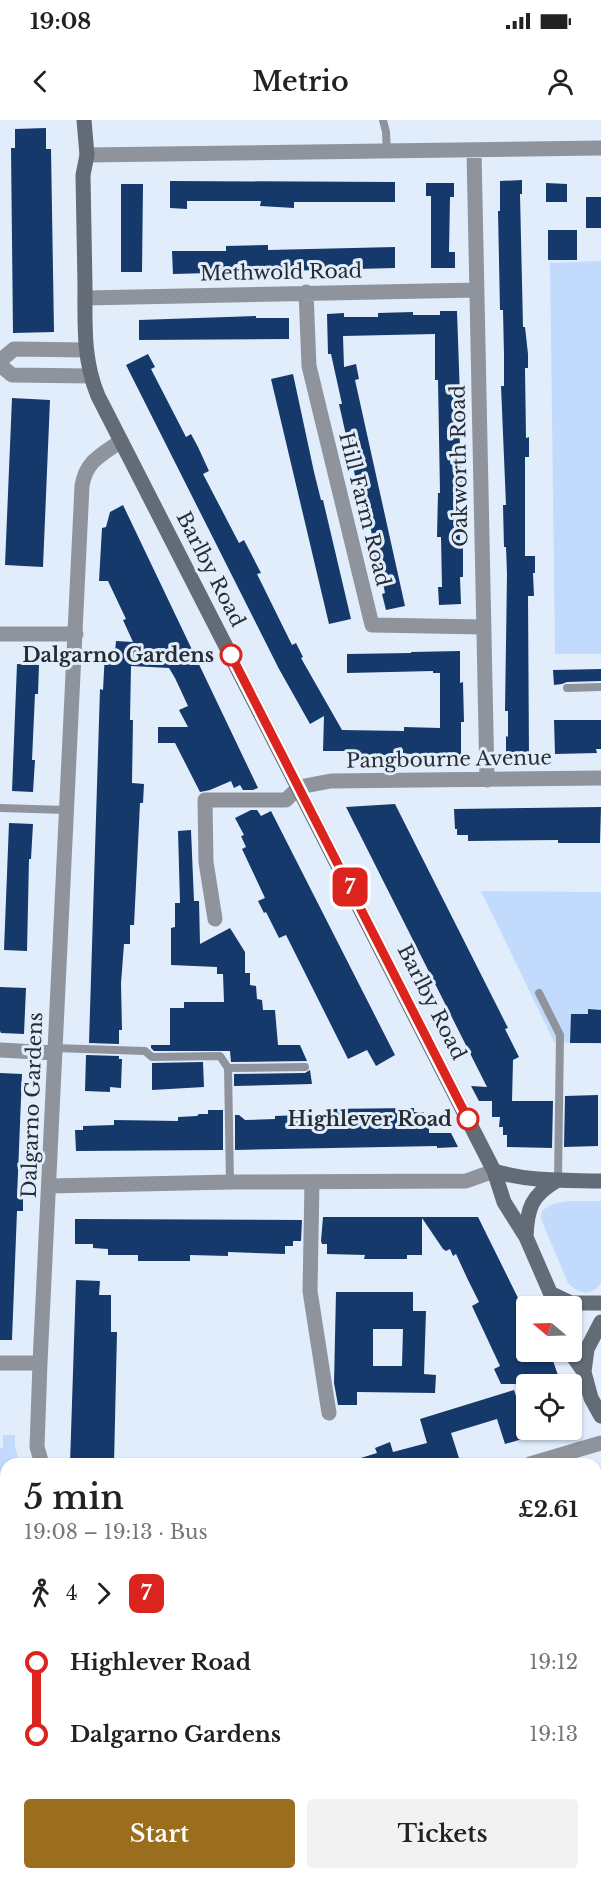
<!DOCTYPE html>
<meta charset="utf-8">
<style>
body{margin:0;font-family:"Libre Baskerville",serif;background:#f2f2f2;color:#222;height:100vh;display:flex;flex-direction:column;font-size:22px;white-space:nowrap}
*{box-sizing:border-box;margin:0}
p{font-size:20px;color:#767676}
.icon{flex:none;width:33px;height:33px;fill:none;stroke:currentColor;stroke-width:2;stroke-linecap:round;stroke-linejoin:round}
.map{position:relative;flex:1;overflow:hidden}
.sheet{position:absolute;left:0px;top:1338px;width:602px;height:422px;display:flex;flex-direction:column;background:#fff;border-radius:18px 18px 0 0;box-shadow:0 2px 4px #0004}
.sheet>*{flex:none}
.badge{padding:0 12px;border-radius:9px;font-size:21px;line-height:39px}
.needle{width:39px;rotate:289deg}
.tools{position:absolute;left:516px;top:1176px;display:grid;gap:12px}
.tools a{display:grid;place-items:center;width:66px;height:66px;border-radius:6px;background:#fff;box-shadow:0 2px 4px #0004;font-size:30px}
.map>.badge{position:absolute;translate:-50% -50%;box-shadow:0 0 0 3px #fff}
.legs{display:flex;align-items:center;gap:9px;height:66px;padding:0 24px;font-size:20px}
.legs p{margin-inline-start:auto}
.head{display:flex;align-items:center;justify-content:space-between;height:102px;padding:0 24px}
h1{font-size:33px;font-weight:600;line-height:45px}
.primary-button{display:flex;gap:12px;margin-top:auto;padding:12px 24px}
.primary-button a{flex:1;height:69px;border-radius:6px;background:#9b6e1e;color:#fff;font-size:24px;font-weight:600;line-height:69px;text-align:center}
.primary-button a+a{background:#f2f2f2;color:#222}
ul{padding:0 24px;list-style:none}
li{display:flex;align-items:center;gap:21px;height:72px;font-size:22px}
li i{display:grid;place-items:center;width:9px;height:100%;margin:0 8px;background:currentColor}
li i::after{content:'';width:15px;height:15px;margin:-8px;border:4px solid;border-radius:50%;background:#fff}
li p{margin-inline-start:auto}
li:first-child i{background:linear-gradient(#0000 50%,currentColor 0)}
li:last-child i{background:linear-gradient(currentColor 50%,#0000 0)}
.status{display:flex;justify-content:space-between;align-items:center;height:42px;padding:0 30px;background:#fff;direction:ltr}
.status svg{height:16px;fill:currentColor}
header{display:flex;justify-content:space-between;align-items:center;height:78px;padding:0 24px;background:#fff;font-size:27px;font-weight:600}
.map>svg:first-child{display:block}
</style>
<div class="status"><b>19:08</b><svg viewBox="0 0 49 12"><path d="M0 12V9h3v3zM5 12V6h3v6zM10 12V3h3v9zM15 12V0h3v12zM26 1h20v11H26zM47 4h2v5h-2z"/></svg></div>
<header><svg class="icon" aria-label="back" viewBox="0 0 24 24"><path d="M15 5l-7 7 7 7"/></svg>Metrio<svg class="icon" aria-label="person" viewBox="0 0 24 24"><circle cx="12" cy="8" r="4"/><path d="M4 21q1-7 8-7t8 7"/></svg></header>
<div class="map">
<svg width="601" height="1759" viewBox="0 0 601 1759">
<rect width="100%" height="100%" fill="#e2edfc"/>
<path fill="#c2dbfd" d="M601,141V534H555L550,143Z
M481,771L601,772V924L554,922Z
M601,1081V1163C592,1178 577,1173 568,1163L541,1099L542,1091C556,1077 582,1082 601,1081Z
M3,1315H15V1327L20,1344H6V1683L0,1685V1328H3Z
M601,1660V1759H582L571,1754H596V1662Z"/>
<path fill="#14396a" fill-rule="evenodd" d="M46,8V29H51L54,212L13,213L11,28H15V9Z
M522,60V74H520L523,207H525L528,234V248H525L526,318L529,317V337H525V436H535V453H533L534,476H528L529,639H506V616L508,617V591H505L507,454L506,427H504L503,385H506L501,266H504V235L503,190H500L498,91H500V61Z
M170,61L395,62V82H294V88L260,86L261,81H187V89L170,88Z
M426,63H454V77H450L449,132H455V148H431V76H426Z
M546,63L567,64V82H546Z
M121,64H143L142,152H121Z
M586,77H601V108H586Z
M548,110H577V140H548Z
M268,125V130L395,127V148L173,154L172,131H226V126Z
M440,191H457L461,306H459L462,363L459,362L460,424H463V457H460L461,484L439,485L438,467H442L441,417H437L438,373H440L438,260H435V214L343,216L344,247L356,244L359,259L355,260L405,486L386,490L382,474L385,473L380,449H376L369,415H372L366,386L362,387L339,284H342L331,234H328L327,194L344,193V197H378V193L413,192V195H440Z
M256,196V198H289V219L139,220V200Z
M148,234L155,247L151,249L186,317L191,314L198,327L209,351L203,354L239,423L244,420L261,453L257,454L292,525L296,523L303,537L301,538L342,610L404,611V607L440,608V553H433V551L347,553V534L411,533V532L460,531V563L463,562L464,602H461V636L390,633V635H356V631H323L324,596L310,604L279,549L126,245Z
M293,254L314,352L321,380H323L351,499L329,504L271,259Z
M12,278L50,280L43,447L5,445Z
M123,385L258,668L253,670H243L240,665L234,668L231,661L210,670L200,672L175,623H158V607H188L179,590L188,586L175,558L169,548L131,546L130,600H133L132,663L144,664L143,683H140L134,805H130V824H124L121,863L122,910H119V924L89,923L100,569L103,570L105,532H115L116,521L133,522L123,500L126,499L108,461H99L102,408L106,407L110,392Z
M17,544L39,545L38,574H35L32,640H35L33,672L12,671Z
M601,549V561L567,562L562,564L554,565L553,550Z
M554,600H601V629H596L597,633L555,634Z
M395,684L508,908L505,909L519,937L513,940L512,981H553L552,1028L507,1027V1015H503V1007H499L500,997H492V981H479L471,966L487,967L346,687Z
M601,687L600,723H558V720L468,721V715H457V709H455L454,689Z
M251,690H257L261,696L271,691L395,935L376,946L367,930L348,939L286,815L279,818L266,792L264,793L258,781L265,778L242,729L246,727L241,716L244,715L235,698Z
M9,703L33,704L31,739H29L27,831L4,830Z
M191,710L194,781H199L200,824L230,808L245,832V853H250V865L256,866L257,879L262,880L263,890H275L278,925H300L307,941L231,942L230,931H154L151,928V925H170V888H184V882H224L223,854H217V847L171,845V808L175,807V783H180L178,711Z
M0,867L26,868L24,914L1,913L0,911Z
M588,889L601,890V923H570L571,894H588Z
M86,935L119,936V939H122L121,968L110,967V972L85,971Z
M203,942L204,967L152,970V943Z
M310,950L312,964L234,966V954L305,953Z
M0,953L22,954L17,1078H23V1091H17L12,1220H0Z
M598,975V1026L564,1027L565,976Z
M414,988V992H424V996H429V1013H451L458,1027L437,1028V1026L235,1030V995H239L245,1000L275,999V996L327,994V989Z
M208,990H223V1030L76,1031L75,1010H83V1006L114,1005V1000L178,1001V997L197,996L199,994H208Z
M323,1097H478L526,1194V1232H550L561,1264H501L494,1249L500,1246L472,1186L479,1182L468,1160L456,1134L453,1136L450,1129L446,1131L443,1129L422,1098V1135H407V1139H364L365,1135L327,1134V1124H322L321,1121Z
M75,1099L302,1100L301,1121H293V1126H285V1134L228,1132V1136L190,1135V1141H138V1135H108V1129L93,1128V1124H75Z
M76,1160L100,1161L99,1175H111V1212H117L114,1344H70Z
M336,1172H413V1191H426L424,1254L436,1255L435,1273L357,1272V1285H338L334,1263ZM373,1209H403L402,1246H373Z
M514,1270L529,1317L505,1324L497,1299L451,1313L459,1338L440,1344H351V1341L377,1333L375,1328L390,1322L393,1332L427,1323L420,1299Z"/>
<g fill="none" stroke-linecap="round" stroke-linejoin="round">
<path stroke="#8f949c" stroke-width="8" d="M383,0L386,12L387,32
M567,568L601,567
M0,688L66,690
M539,873L560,915L558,1060
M55,928L145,931L152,937L220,936L228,948L305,947
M228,948L230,1062"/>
<path stroke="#8f949c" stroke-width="15" d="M474,31L487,660
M87,35L601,28
M306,172L309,246L372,505L484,507
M85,178L477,170
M0,241L14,229L85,230
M0,245L12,255L90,256
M0,514H76
M215,799L206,742L205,680H286L299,667L331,661L601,658
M0,930L55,933
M312,1062L310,1171L329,1293
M50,1066L230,1062L466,1061L494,1051
M0,1243H40
M42,1344L37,1327L40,1243L82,366C86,341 101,335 121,321
M530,1344L601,1323
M596,1459L601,1457
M0,1702L6,1700
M163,1754L164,1759"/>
<path stroke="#636b76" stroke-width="15" d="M84,0L87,35L83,55C84,92 84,129 85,166C85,205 83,240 98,276L494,1051L504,1082L526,1117L556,1186
M494,1051C531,1062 563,1060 601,1061
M526,1117C527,1089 531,1075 558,1060
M552,1174L571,1183H601
M570,1232L584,1252L591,1278L601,1296
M584,1252L587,1229L601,1202"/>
<path stroke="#444e5b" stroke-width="15" d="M492,1754L506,1759
M368,1759L385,1754"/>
<path stroke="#7f8792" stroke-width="4.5" stroke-dasharray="8 8" stroke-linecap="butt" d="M596,1576L601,1575
M596,1589L601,1587
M39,1759L56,1754
M81,1759L98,1754"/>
</g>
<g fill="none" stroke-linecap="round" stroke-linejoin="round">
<g stroke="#fff" stroke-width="14">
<path id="line-1" d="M231,535L468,999"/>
</g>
<use href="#line-1" stroke="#dc241f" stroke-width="9"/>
</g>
<g fill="#fff" stroke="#dc241f" stroke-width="3">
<circle cx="231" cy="535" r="10"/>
<circle cx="468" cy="999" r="10"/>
</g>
<g text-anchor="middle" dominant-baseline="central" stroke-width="6" stroke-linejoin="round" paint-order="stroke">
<g font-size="20" fill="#272c33" stroke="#e2edfc">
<text transform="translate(281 152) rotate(-1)">Methwold Road</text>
<text transform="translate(459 346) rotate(-91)">Oakworth Road</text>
<text transform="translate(365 389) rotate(76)">Hill Farm Road</text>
<text transform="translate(211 449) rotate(63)">Barlby Road</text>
<text transform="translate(449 639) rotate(-1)">Pangbourne Avenue</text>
<text transform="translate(432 882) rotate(63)">Barlby Road</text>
<text transform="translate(32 985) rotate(-88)">Dalgarno Gardens</text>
</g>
<g font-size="20" font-weight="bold" fill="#272c33" stroke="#e2edfc" text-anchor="end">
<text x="214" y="535">Dalgarno Gardens</text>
<text x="452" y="999">Highlever Road</text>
</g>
</g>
</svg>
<div class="tools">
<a><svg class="needle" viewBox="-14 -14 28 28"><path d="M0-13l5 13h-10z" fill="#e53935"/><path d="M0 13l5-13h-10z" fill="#767676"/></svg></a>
<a><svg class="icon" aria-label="locate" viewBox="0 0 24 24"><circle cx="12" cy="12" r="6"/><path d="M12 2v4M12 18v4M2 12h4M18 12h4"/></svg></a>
</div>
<b class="badge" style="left:350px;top:767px;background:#dc241f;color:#fff">7</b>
<section class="sheet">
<div class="head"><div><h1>5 min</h1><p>19:08 – 19:13 · Bus</p></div><b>£2.61</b></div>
<div class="legs"><svg class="icon" aria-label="walk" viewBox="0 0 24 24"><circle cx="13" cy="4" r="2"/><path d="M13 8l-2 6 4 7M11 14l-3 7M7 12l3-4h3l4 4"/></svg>4<svg class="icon" aria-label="forward" viewBox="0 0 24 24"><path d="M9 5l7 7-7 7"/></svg><b class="badge" style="background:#dc241f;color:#fff">7</b></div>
<ul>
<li><i style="color:#dc241f"></i><b>Highlever Road</b><p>19:12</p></li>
<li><i style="color:#dc241f"></i><b>Dalgarno Gardens</b><p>19:13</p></li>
</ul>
<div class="primary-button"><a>Start</a><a>Tickets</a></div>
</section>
</div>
